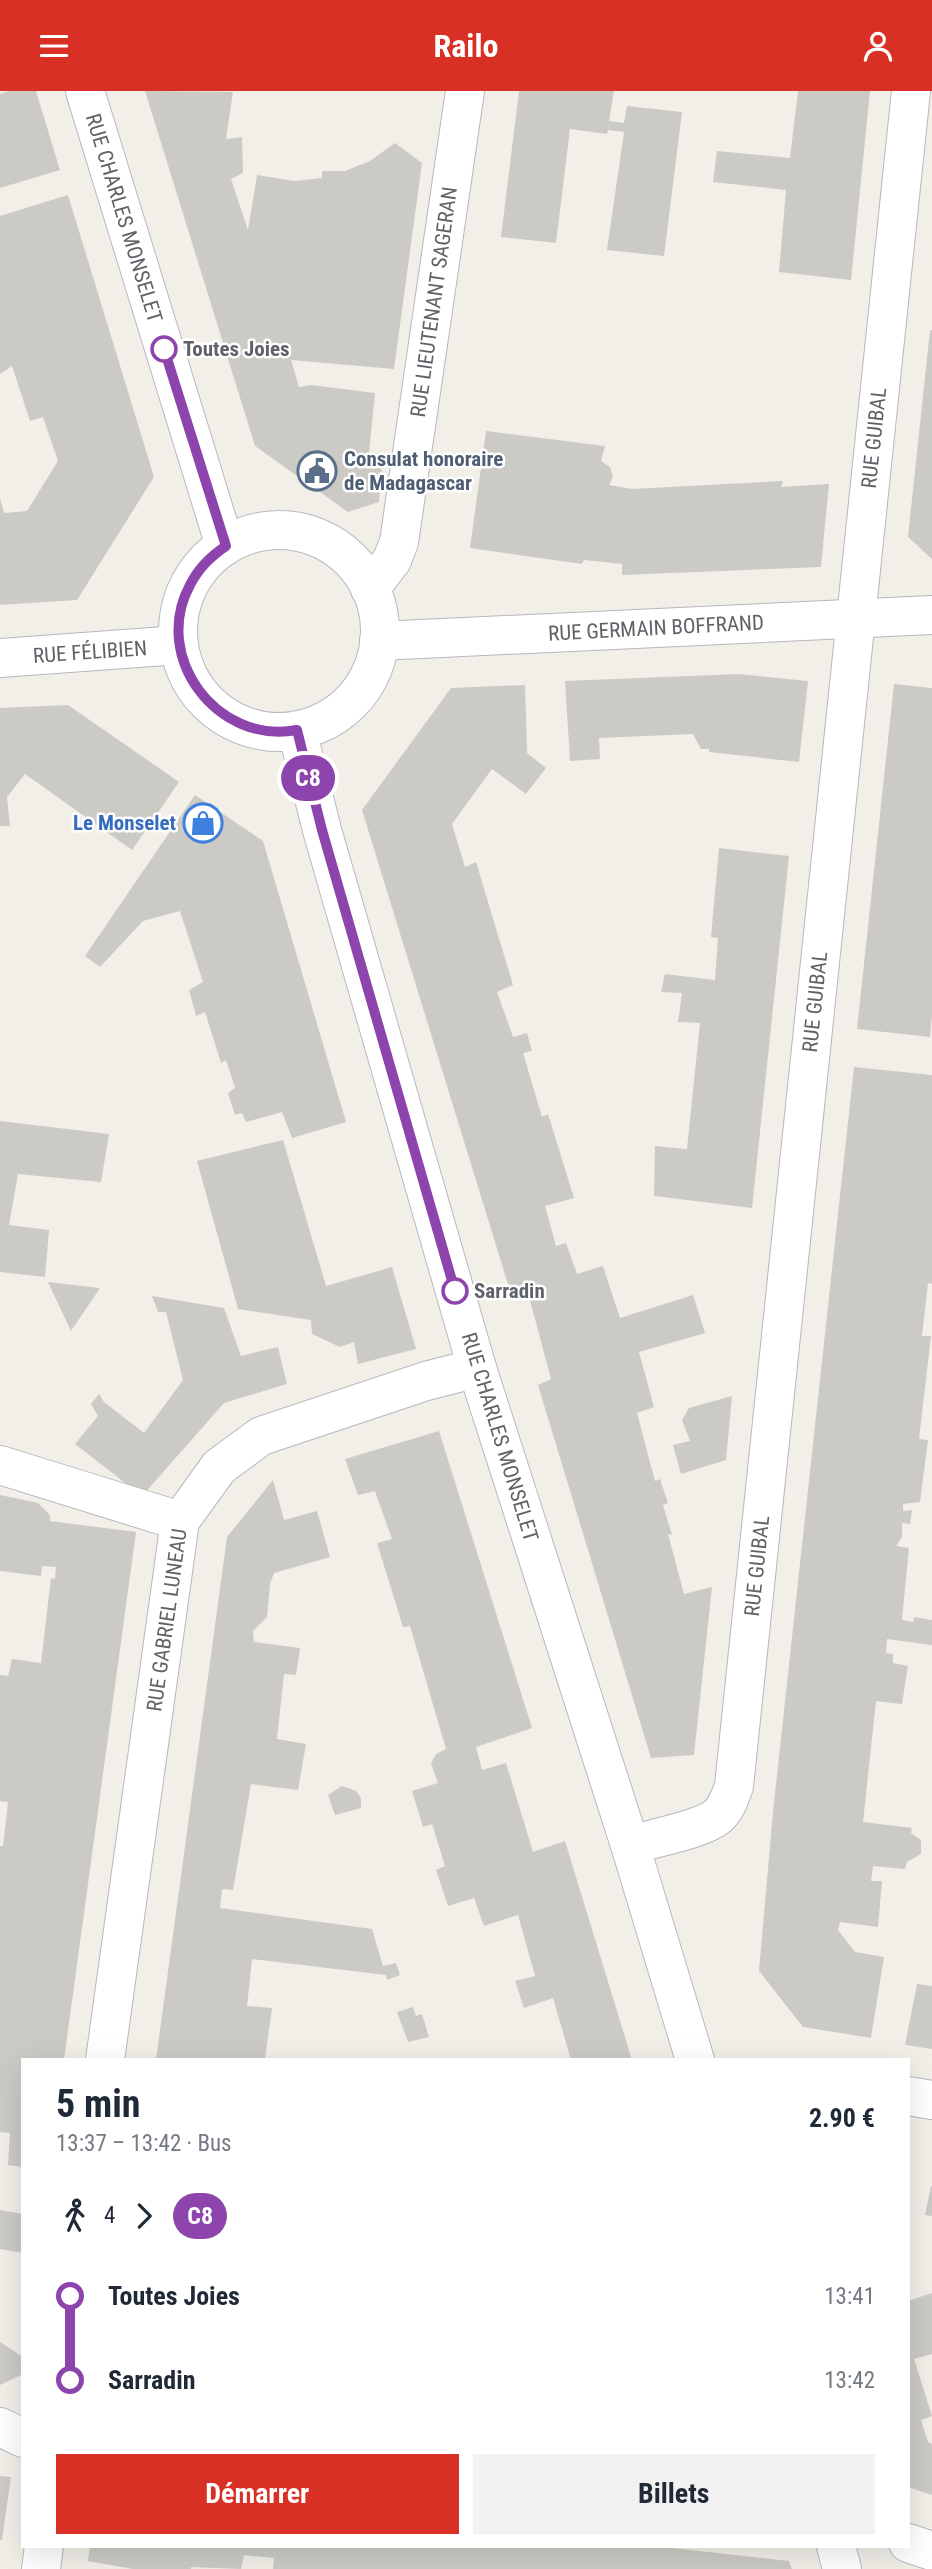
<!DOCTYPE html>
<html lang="fr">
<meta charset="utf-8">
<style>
body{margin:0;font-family:"Roboto Condensed",sans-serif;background:#f2f2f3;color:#1f2937;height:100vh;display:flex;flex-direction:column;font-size:26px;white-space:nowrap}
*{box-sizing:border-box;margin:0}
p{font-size:23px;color:#747a83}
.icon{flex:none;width:38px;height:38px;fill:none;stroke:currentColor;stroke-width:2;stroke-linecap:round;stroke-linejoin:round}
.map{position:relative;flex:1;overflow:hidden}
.side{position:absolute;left:21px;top:1967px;width:889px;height:490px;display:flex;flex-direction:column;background:#fff;border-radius:0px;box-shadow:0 7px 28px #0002}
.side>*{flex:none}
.badge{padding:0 14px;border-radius:23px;font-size:24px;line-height:46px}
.map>.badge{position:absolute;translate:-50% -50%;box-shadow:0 0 0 4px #fff}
.legs{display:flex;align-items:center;gap:10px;height:77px;padding:0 35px;font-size:23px}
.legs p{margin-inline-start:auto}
.overview{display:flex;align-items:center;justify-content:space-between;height:119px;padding:0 35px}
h1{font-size:38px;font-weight:700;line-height:52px}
.action{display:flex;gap:14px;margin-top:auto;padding:14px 35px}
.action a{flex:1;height:80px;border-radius:0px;background:#d93025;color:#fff;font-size:28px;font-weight:700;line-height:80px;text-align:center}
.action a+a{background:#f2f2f3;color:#1f2937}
ul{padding:0 35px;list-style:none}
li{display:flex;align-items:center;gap:24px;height:84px;font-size:26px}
li i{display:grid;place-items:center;width:10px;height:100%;margin:0 9px;background:currentColor}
li i::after{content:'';width:18px;height:18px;margin:-9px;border:5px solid;border-radius:50%;background:#fff}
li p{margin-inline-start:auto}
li:first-child i{background:linear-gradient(#0000 50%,currentColor 0)}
li:last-child i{background:linear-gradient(currentColor 50%,#0000 0)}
header{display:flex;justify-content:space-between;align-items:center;height:91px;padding:0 35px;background:#d93025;color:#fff;font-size:32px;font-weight:700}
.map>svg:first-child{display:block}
</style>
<header><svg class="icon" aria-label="menu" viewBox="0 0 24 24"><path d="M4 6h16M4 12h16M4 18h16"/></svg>Railo<svg class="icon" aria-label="person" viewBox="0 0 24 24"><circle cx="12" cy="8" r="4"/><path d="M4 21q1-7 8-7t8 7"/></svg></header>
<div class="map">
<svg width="932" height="2478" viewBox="0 0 932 2478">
<rect width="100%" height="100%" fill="#f1efe8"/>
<path fill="#cccac5" d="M9,0H36L60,79L0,97V3Z
M145,0L233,1L226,48L242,46L243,82L231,88L248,139L257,84L295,90L322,87V80H345L370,70L395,52L422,72L394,278L291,269L299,296L311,294L375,302L369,362L383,363L379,411L348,421L255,355Z
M519,0H614L609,30L624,32L627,15L682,21L664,165L607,159L624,41L608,39L607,43L570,38L556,152L501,146Z
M798,0H870L851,189L779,181L786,99L713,91L717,60L790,67Z
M68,104L154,386L77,509L0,514V407L4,422L27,420L58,370L43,326L30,330L12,275L0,283V125Z
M930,239H932V468L908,446Z
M486,340L605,355L601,370L610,376L613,386L609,394L632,398L783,390L781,396L829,393L821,476L622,484V473L584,469L582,473L470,457Z
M738,583L808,590L799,671L709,661V658H701L693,643L599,647L600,668L570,670L565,590Z
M894,593L932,597V925L930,946L857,938Z
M525,594L527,662L546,677L526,703L492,678L452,733L465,776L476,771L513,894L497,901L513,946L527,942L532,960L523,962L542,1026L548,1023L574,1107L545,1115L556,1155L566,1152L577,1183L603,1175L620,1227L693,1204L705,1242L639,1261L654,1316L637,1322L655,1390L660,1388L668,1412L663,1414L672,1444L668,1443L684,1503L712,1496L694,1664L651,1667L538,1294L551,1288L527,1198L511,1203L362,719L451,597Z
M68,614L179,691L132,759L25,683L7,706L10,735H0V617Z
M195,704L263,750L346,1031L292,1047L282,1021L246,1031L242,1022L235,1024L228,1002L235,997L226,969L221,972L205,921L196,925L189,899L203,891L180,820L143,830L100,876L85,865Z
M719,757L789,765L752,1117L654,1105L655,1055L687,1058L700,932L678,931L682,902L661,901L665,883L715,889L718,847L711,846Z
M854,976L932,984V1193L928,1192L922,1245H931L919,1348L928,1349L920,1411L903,1413V1420L912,1419L910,1433L902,1432V1446L896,1455L909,1457L902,1529L913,1531L914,1526L932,1529V1554L887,1548L886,1562L893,1563V1572L908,1575L902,1613L876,1610L863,1731L912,1737L911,1742L921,1749V1763L907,1771L905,1778L873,1775L871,1790H882L878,1836L840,1831L838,1839L855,1861L884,1866L871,1947L803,1936L759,1880L773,1721Z
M0,1030L109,1043L101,1091L18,1083L9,1134L49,1139L45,1186L0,1181Z
M283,1049L326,1195L392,1176L416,1258L358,1273L354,1251L340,1256L312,1243L311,1229L238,1218L197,1070Z
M48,1191L100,1197L71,1240Z
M152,1205L224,1217L241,1265L278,1256L287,1293L224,1312L142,1405L75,1353L98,1325L91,1313L99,1303L104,1311L144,1342L183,1289L166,1221H158Z
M732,1305L726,1369L681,1383L673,1354L690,1350L682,1329L689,1317Z
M439,1340L532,1637L476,1656L482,1679L506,1672L533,1761L565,1750L632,1969H571L553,1907L524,1917L515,1890L535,1885L518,1824L484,1835L474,1807L448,1815L436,1779L445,1775L432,1733L423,1736L412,1700L438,1692L431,1672L436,1663L446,1658L410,1535L403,1536L377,1452L392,1448L375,1400L358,1404L345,1368Z
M273,1389L284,1429L317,1420L330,1466L274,1482L270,1493L267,1526L253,1540L254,1551L300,1557L296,1584L284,1583L277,1648L306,1653L298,1699L251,1693L233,1799L222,1798L220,1817L372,1838L383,1875L396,1872L400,1884L387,1889L386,1884L252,1868L247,1915L272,1917L265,1968L156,1969L227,1446Z
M0,1404L38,1412L50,1424V1430L136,1441L64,1969H23V2076L8,2074L10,2042L0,2041V1755H3L8,1711L0,1710V1584L8,1585L12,1568L41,1572L51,1487L55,1488L56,1476L42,1475L41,1485L0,1480Z
M342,1695L356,1700L361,1707V1717L335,1724L328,1704Z
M917,1893L932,1895V1958L905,1954Z
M413,1916L416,1925L422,1923L429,1946L408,1951L397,1921Z
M931,2095H932V2125L925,2124Z
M0,2119L23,2123V2162L0,2158Z
M932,2202V2263L914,2268L932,2325L921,2329L928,2351L932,2353V2404L908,2396V2210Z
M0,2251L23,2266V2283L0,2294Z
M0,2385L11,2386L2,2449H0Z
M90,2455H654L789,2470L792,2478H273L274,2467L244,2464L241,2478L191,2476V2478H133L88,2470Z"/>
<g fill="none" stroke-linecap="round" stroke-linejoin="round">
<g stroke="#b5b8bc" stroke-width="40">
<path id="minor" d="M0,1374L180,1430
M630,1754C650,1748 705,1738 719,1724C727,1716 730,1706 734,1695L911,0
M105,1969L180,1430L219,1376L261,1345L426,1290L477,1277
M908,2005L932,2009
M0,2336L23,2347
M908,2452L932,2460
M41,2478L44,2455"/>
</g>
<g stroke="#b5b8bc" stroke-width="40">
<path id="tertiary" d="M370,498L392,469L399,451L465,0
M379,550L932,524
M0,567L179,554"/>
</g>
<g stroke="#b6babf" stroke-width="40">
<path id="secondary" d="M85,0L225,455
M178 540a101 101 0 1 1 202 0a101 101 0 1 1-202 0Z
M297,639L322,739L477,1277L630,1754L695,1969
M836,2455L842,2478"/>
</g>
<use href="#minor" stroke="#fff" stroke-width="38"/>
<use href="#tertiary" stroke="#fff" stroke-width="38"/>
<use href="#secondary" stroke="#fff" stroke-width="38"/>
</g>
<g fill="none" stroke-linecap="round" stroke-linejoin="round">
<g stroke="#fff" stroke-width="16">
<path id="line-1" d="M164,258L226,455C211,465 198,478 190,494C151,566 217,654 297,639L322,739L455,1200"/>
</g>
<use href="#line-1" stroke="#8e44ad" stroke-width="10"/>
</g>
<defs>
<g id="civic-ring" transform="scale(2.0125)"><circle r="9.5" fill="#fff" stroke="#5c6f8a" stroke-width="1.5"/><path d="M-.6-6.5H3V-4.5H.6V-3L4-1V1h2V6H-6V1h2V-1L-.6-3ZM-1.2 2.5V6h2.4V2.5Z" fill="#5c6f8a"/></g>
<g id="shop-ring" transform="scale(2.0125)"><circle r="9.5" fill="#fff" stroke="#3f7fe0" stroke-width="1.5"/><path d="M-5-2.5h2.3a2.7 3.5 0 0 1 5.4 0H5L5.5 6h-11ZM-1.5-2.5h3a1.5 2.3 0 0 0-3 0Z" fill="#3f7fe0"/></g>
</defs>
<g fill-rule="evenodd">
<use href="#civic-ring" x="317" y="380"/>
<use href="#shop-ring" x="203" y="732"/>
</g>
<g fill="#fff" stroke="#8e44ad" stroke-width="3.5">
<circle cx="164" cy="258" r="12"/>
<circle cx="455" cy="1200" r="12"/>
</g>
<g text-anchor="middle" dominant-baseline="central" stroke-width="5" stroke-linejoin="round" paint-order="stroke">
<g font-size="21" fill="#5f6368" stroke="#fff">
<text transform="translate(124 127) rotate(73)">RUE CHARLES MONSELET</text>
<text transform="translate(434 211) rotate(-82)">RUE LIEUTENANT SAGERAN</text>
<text transform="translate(874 347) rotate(-84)">RUE GUIBAL</text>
<text transform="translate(656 537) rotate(-3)">RUE GERMAIN BOFFRAND</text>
<text transform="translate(90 561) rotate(-4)">RUE FÉLIBIEN</text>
<text transform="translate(815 911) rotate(-84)">RUE GUIBAL</text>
<text transform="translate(500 1346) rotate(73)">RUE CHARLES MONSELET</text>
<text transform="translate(757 1475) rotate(-84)">RUE GUIBAL</text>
<text transform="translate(167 1529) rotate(-82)">RUE GABRIEL LUNEAU</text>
</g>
<g font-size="21" font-weight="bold" fill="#5f6368" stroke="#fff" text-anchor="start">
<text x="183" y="258">Toutes Joies</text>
<text x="474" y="1200">Sarradin</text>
</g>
<g font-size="21" font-weight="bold" fill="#4e5e75" stroke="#fff" text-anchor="start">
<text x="344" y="368">Consulat honoraire<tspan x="344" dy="24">de Madagascar</tspan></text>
</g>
<g font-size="21" font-weight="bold" fill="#366cbe" stroke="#fff" text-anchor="end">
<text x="176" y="732">Le Monselet</text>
</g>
</g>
</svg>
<b class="badge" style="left:308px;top:687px;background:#8e44ad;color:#fff">C8</b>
<section class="side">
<div class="overview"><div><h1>5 min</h1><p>13:37 – 13:42 · Bus</p></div><b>2.90 €</b></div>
<div class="legs"><svg class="icon" aria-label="walk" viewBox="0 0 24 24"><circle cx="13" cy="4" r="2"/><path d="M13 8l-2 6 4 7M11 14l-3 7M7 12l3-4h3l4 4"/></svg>4<svg class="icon" aria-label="forward" viewBox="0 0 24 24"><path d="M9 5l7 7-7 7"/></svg><b class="badge" style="background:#8e44ad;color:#fff">C8</b></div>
<ul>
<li><i style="color:#8e44ad"></i><b>Toutes Joies</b><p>13:41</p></li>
<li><i style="color:#8e44ad"></i><b>Sarradin</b><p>13:42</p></li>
</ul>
<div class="action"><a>Démarrer</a><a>Billets</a></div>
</section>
</div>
